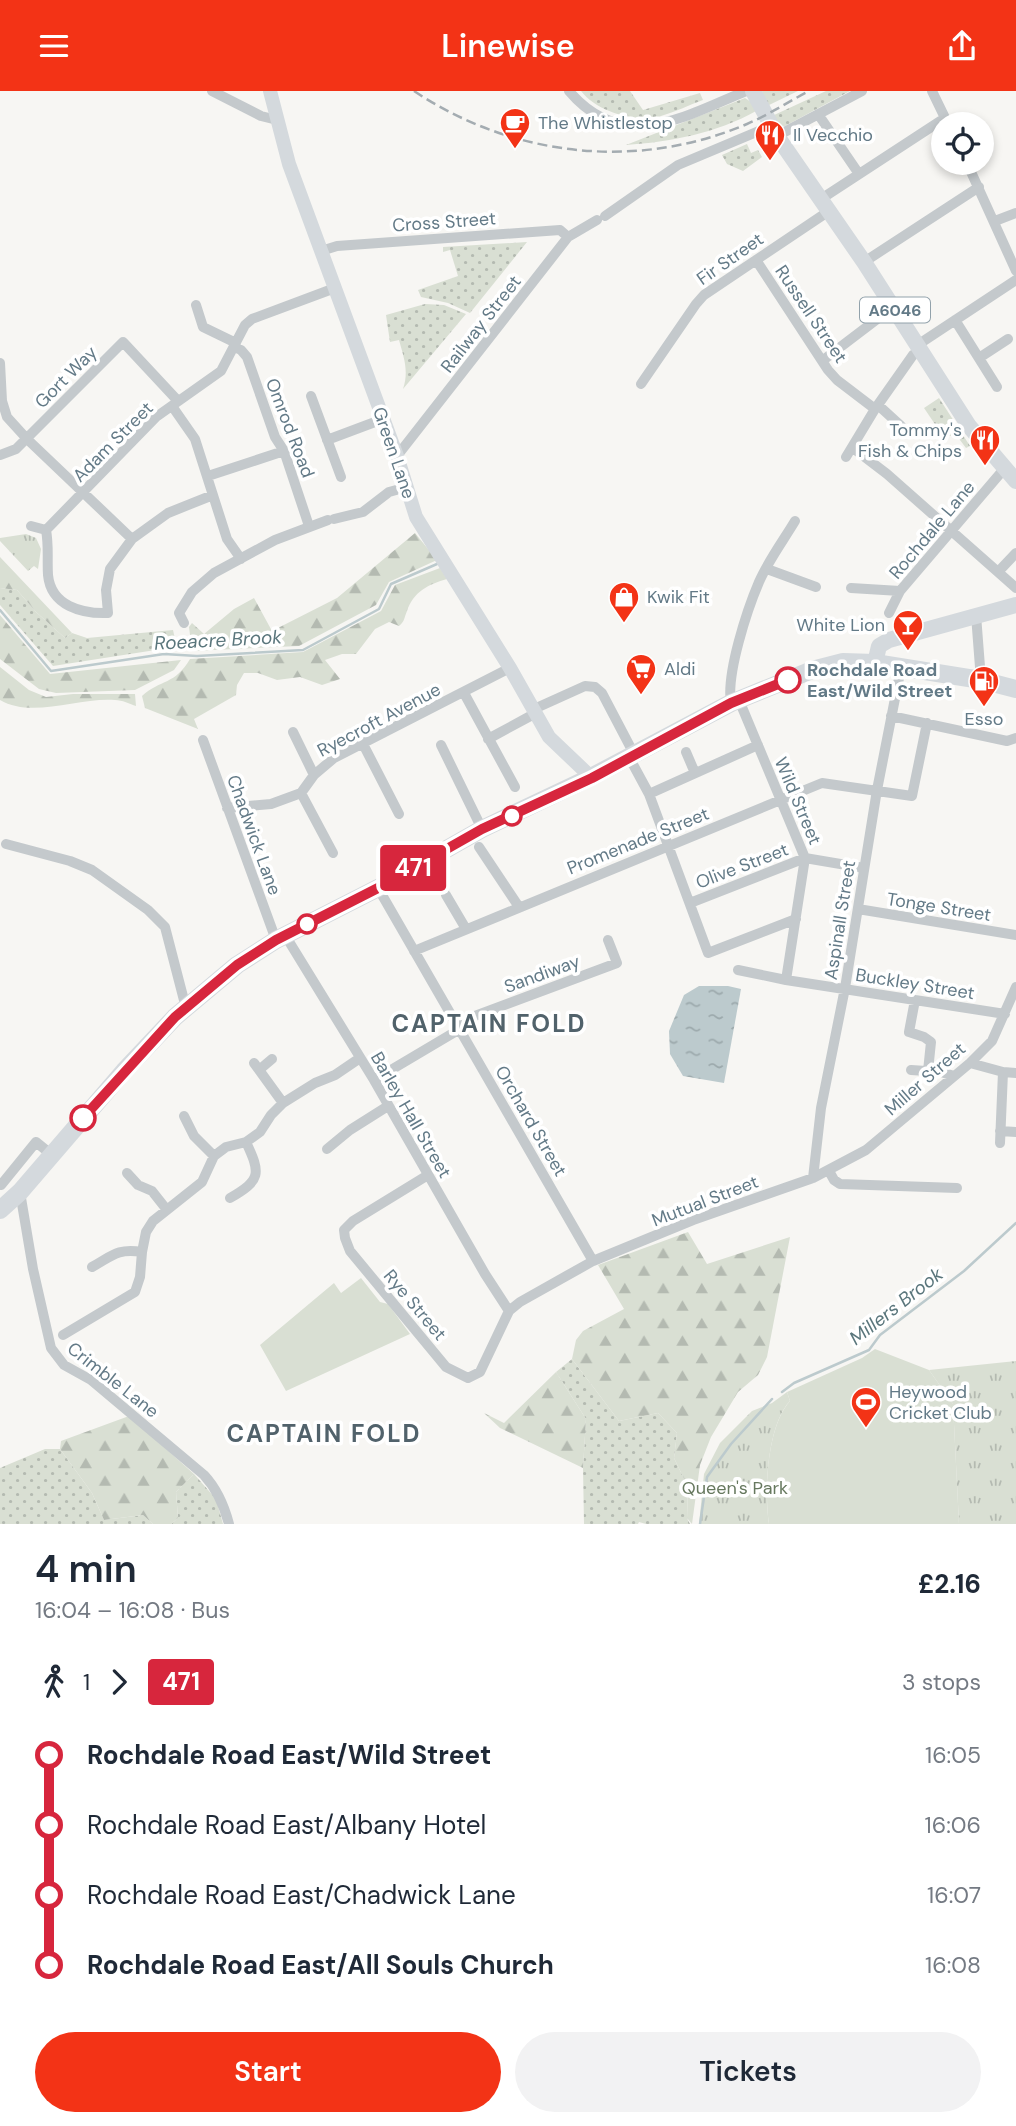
<!DOCTYPE html>
<meta charset="utf-8">
<style>
body{margin:0;font-family:"DM Sans",sans-serif;background:#f2f2f3;color:#1f2937;height:100vh;display:flex;flex-direction:column;font-size:26px;white-space:nowrap}
*{box-sizing:border-box;margin:0}
p{font-size:23px;color:#747a83}
.icon{flex:none;width:38px;height:38px;fill:none;stroke:currentColor;stroke-width:2;stroke-linecap:round;stroke-linejoin:round}
.map{position:relative;height:1433px;overflow:hidden}
.side{display:flex;flex-direction:column;background:#fff;flex:1}
.side>*{flex:none}
.badge{padding:0 14px;border-radius:5px;font-size:24px;line-height:46px}
.buttons{position:absolute;left:931px;top:21px;display:grid;gap:14px}
.buttons a{display:grid;place-items:center;width:63px;height:63px;border-radius:50%;background:#fff;box-shadow:0 4px 10px #0003;font-size:35px}
.map>.badge{position:absolute;translate:-50% -50%;box-shadow:0 0 0 4px #fff}
.legs{display:flex;align-items:center;gap:10px;height:77px;padding:0 35px;font-size:23px}
.legs p{margin-inline-start:auto}
.headline{display:flex;align-items:center;justify-content:space-between;height:119px;padding:0 35px}
h1{font-size:38px;font-weight:600;line-height:52px}
.cta{display:flex;gap:14px;margin-top:auto;padding:14px 35px}
.cta a{flex:1;height:80px;border-radius:42px;background:#f33316;color:#fff;font-size:28px;font-weight:600;line-height:80px;text-align:center}
.cta a+a{background:#f2f2f3;color:#1f2937}
ul{padding:0 35px;list-style:none}
li{display:flex;align-items:center;gap:24px;height:70px;font-size:26px}
li i{display:grid;place-items:center;width:10px;height:100%;margin:0 9px;background:currentColor}
li i::after{content:'';width:18px;height:18px;margin:-9px;border:5px solid;border-radius:50%;background:#fff}
li p{margin-inline-start:auto}
li:first-child i{background:linear-gradient(#0000 50%,currentColor 0)}
li:last-child i{background:linear-gradient(currentColor 50%,#0000 0)}
header{display:flex;justify-content:space-between;align-items:center;height:91px;padding:0 35px;background:#f33316;color:#fff;font-size:32px;font-weight:600}
.map>svg:first-child{display:block}
</style>
<header><svg class="icon" aria-label="menu" viewBox="0 0 24 24"><path d="M4 6h16M4 12h16M4 18h16"/></svg>Linewise<svg class="icon" aria-label="share" viewBox="0 0 24 24"><path d="M12 15V3M7 8l5-5 5 5M5 13v7h14v-7"/></svg></header>
<div class="map">
<svg width="1016" height="1433" viewBox="0 0 1016 1433">
<defs>
<pattern id="grass-dots" width="8" height="8" patternUnits="userSpaceOnUse" patternTransform="scale(1.75)"><rect width="8" height="8" fill="#d9dfd3"/><path d="M2 2h.1M6 6h.1" fill="none" stroke="#b4bab1" stroke-width="1.8" stroke-linecap="round"/></pattern>
<pattern id="forest-firs" width="22" height="20" patternUnits="userSpaceOnUse" patternTransform="scale(1.75)"><rect width="22" height="20" fill="#d9dfd3"/><path d="M5 1l3.5 6h-7zM16 11l3.5 6h-7z" fill="#b4bab1"/></pattern>
<pattern id="park-tufts" width="24" height="20" patternUnits="userSpaceOnUse" patternTransform="scale(1.75)"><rect width="24" height="20" fill="#d9dfd3"/><path d="M3 7l-1-3M5 7V3M7 7l1-3M15 17l-1-3M17 17v-4M19 17l1-3" fill="none" stroke="#b4bab1"/></pattern>
<pattern id="water-ripples" width="26" height="14" patternUnits="userSpaceOnUse" patternTransform="scale(1.75)"><rect width="26" height="14" fill="#bccacd"/><path d="M2 4q2-2 4 0t4 0M15 11q2-2 4 0t4 0" fill="none" stroke="#9ca9ac"/></pattern>
</defs>
<rect width="100%" height="100%" fill="#f7f6f3"/>
<path fill="url(#grass-dots)" d="M581,0H630L643,19L700,2L703,9C689,14 675,21 661,25C636,32 597,21 581,0Z
M762,0H798L767,15Z
M826,0H850L785,35L780,36L772,25Z
M745,7L751,11L756,20C717,42 670,51 626,54Z
M747,53L751,62L758,59L762,66L743,80L727,73L722,64Z
M527,151L470,222L448,212L421,206L418,199L458,185L450,159L443,161V156Z
M425,213L444,214L466,223L403,298C409,280 404,267 399,249L390,251L386,224Z
M939,307L970,355L966,357L957,345H943L924,317Z
M0,497L17,499L36,521L65,547L72,542L87,547L173,539L177,557L162,558L53,575L0,514Z
M572,1268L619,1330L658,1322L677,1342L674,1367L688,1396L687,1427L690,1433H646L639,1431L638,1433H584L583,1377L586,1328L556,1281Z
M45,1358H60L92,1402L104,1429L143,1424L153,1433H0V1377Z
M194,1383L216,1408L223,1433H171L178,1427L176,1401Z"/>
<path fill="url(#forest-firs)" d="M415,442L437,469L389,491L376,514L299,555L192,560L189,536L192,532L204,543L234,518L254,507L272,540L337,507Z
M0,466L72,542L65,547L36,521L17,499L0,497Z
M440,477L447,488C429,493 413,501 407,520C404,527 405,530 399,535L389,531L375,538L356,563H342L325,569L340,588L322,594L300,586L277,589L258,582H244L237,594L236,604L194,628L198,638L145,617L142,605C161,588 175,594 190,568L303,561L381,520L395,494Z
M0,524L50,583L181,569L174,579L135,599L56,602L39,598L0,568Z
M0,576L29,599L46,606L73,603H135L136,615C130,613 122,609 115,609C80,606 32,628 0,609Z
M688,1141L707,1173L790,1146L767,1266L758,1284L738,1301L711,1346L700,1374L692,1433L687,1427L688,1396L674,1367L677,1342L658,1322L619,1330L572,1268L576,1249L583,1240L624,1218L598,1174Z
M556,1281L586,1328L583,1377L500,1337L484,1322L504,1332Z
M129,1325L194,1383L176,1401L178,1427L171,1433H153L143,1424L104,1429L92,1402L60,1358L61,1350Z"/>
<path fill="url(#park-tufts)" d="M26,443L36,447L41,458L38,478L34,475L28,480L0,450V447Z
M1016,1270V1433H959L953,1313L929,1279Z
M787,1301L790,1310C767,1334 764,1401 769,1433H699L704,1383L720,1352L752,1320L772,1312Z"/>
<path fill="#d9dfd3" d="M361,1187L380,1211L388,1213L410,1243L286,1300L260,1254L334,1192L341,1202Z
M875,1258L929,1279L953,1313L959,1433H769C764,1400 767,1335 790,1310L787,1301L862,1267Z"/>
<path fill="url(#water-ripples)" d="M699,895H728L741,898L724,992L683,985L670,963L669,940L684,904Z"/>
<g fill="none" stroke-linecap="round" stroke-linejoin="round">
<path stroke="#bccacd" stroke-width="2.5" d="M0,519L51,580L164,563L197,565L303,559L379,518L391,493L437,473
M782,1301L794,1292L869,1259L880,1244L964,1180L1016,1132
M700,1433L707,1386L731,1353L772,1308"/>
<path stroke="#c4c9cc" stroke-width="10" d="M212,0L261,25L277,29
M569,0C623,64 685,25 746,0
M932,0L947,31
M818,23L859,83
M777,45L862,0
M967,72L1016,180
M821,108L945,27
M605,125L678,74L771,35
M995,130L1016,122
M321,160L337,155L560,139L568,146
M756,169L828,279L837,289L875,318
M864,171L979,96
M196,214L203,236L236,252
M955,229L997,296
M916,255L1016,189
M234,256L241,259L247,266L275,346L284,360L309,435
M979,267L1008,248
M822,270L893,216
M0,272L2,310L7,326L27,348L132,448
M641,293L696,213L704,204L829,120
M311,305L341,386
M878,314L901,335
M172,315L195,348L227,448L241,468
M327,349L383,328
M853,357L887,383L1016,497
M0,364L16,358L123,251L178,310
M397,365L568,146L597,129
M846,366L875,318L913,264L919,260
M208,385L284,360
M213,404L168,422L132,448L110,478L106,499L108,522C82,523 51,515 48,484C47,469 49,455 46,439L156,326L221,280L245,234L252,228L335,197
M334,428L363,421L389,401L407,396
M31,435L46,439
M767,478L816,496
M998,481L1016,462
M851,497L900,500
M179,522L192,501L214,482L275,449L328,429
M179,522L184,532
M889,522L900,500L1004,378
M976,524L981,589
M464,602L515,696
M739,609L805,767L786,889
M731,612C726,583 747,519 759,491C768,470 783,450 795,430
M534,618L585,595L595,596L602,602L634,663
M891,625L1007,650L1016,647
M293,641L314,684
M488,648L536,622
M203,649L276,849
M363,653L399,723
M441,654L482,738
M686,661L695,682
M629,666L649,703L708,862L796,828
M301,702L333,762
M649,703L758,654
M227,717L271,713L301,702L314,684L334,667L510,577
M6,753L70,770L92,779L148,819L165,836L186,917
M479,756L519,816
M378,797L593,1170
M446,804L466,838
M690,812L805,767L864,777
M858,818L1016,844
M285,844L374,989L485,1183L509,1220
M414,860L822,692L912,705L927,632
M738,879L786,889L1005,923
M915,909L909,941L924,946L931,951L928,980
M456,932L617,872L608,849
M254,972L283,1012
M970,972L1003,981L1016,982
M259,979L272,968
M911,979L941,981L954,985
M374,989L460,938
M184,1025L194,1045L214,1065
M1000,1040L1016,1041
M1000,1052L1003,981
M327,1058L350,1039L388,1015
M829,1080L834,1089L840,1093L957,1097
M127,1082L138,1094L152,1100L167,1119
M428,1084L353,1130L344,1139L345,1147L350,1160L446,1276L468,1287L480,1281L509,1220L520,1211L593,1170L693,1129L813,1087L866,1059L970,972L992,950L1016,896
M813,1087L821,1017L845,897L877,699L901,577
M1,1094L36,1051L52,1064
M20,1101L33,1178L51,1257L64,1274L91,1289L204,1384C217,1398 224,1414 229,1433
M230,1107C261,1089 261,1083 246,1051
M92,1176C112,1165 117,1157 142,1161
M63,1244L135,1201L140,1186L142,1161L146,1141L153,1130L202,1091L214,1065L226,1056L246,1051L260,1041L271,1024L283,1012L315,992L335,984L360,967"/>
<path stroke="#d4d9dd" stroke-width="14" d="M270,0L289,73L397,365L416,426L510,577L549,646L591,686"/>
<path stroke="#d4d9dd" stroke-width="16" d="M753,0L777,45L864,171L969,335L1016,390
M875,572L879,555L889,549L1016,514"/>
<path stroke="#d4d9dd" stroke-width="18" d="M0,1119L20,1101L124,980L175,926L237,874L276,849L378,797L482,738L591,686L731,612L812,579L843,571L875,572L981,589L1016,598"/>
<path stroke="#a4acb1" stroke-width="2.5" stroke-dasharray="10 5" stroke-linecap="butt" d="M414,0C513,66 637,80 747,33C768,24 788,11 809,0"/>
</g>
<g fill="none" stroke-linecap="round" stroke-linejoin="round">
<g stroke="#fff" stroke-width="16">
<path id="line-1" d="M83,1027L175,926L237,874L276,849L378,797L482,738L592,687L731,612L788,589"/>
</g>
<use href="#line-1" stroke="#d7263d" stroke-width="10"/>
</g>
<defs>
<g id="cafe-pin" transform="scale(1.575)"><path d="M0 17L-7.5 6A9.5 9.5 0 1 1 7.5 6Z" fill="#f33316" stroke="#fff"/><path d="M-5.5-4.5H6V0H3Q3 3.5 0 3.5H-2.5Q-5.5 3.5-5.5 0ZM3-3.2v2h1.7v-2ZM-6 4.5H4V6H-6Z" fill="#fff"/></g>
<g id="restaurant-pin" transform="scale(1.575)"><path d="M0 17L-7.5 6A9.5 9.5 0 1 1 7.5 6Z" fill="#f33316" stroke="#fff"/><path d="M-5-6h1v4h1v-4h1v4h1v-4h1v5L-1.5 .5V6h-2V.5L-5-1ZM5-6V6H3V1.5H1.5Q1.5-4 5-6Z" fill="#fff"/></g>
<g id="shop-pin" transform="scale(1.575)"><path d="M0 17L-7.5 6A9.5 9.5 0 1 1 7.5 6Z" fill="#f33316" stroke="#fff"/><path d="M-5-2.5h2.3a2.7 3.5 0 0 1 5.4 0H5L5.5 6h-11ZM-1.5-2.5h3a1.5 2.3 0 0 0-3 0Z" fill="#fff"/></g>
<g id="bar-pin" transform="scale(1.575)"><path d="M0 17L-7.5 6A9.5 9.5 0 1 1 7.5 6Z" fill="#f33316" stroke="#fff"/><path d="M-6-5H6L.8 .8V4.5H3.5V6h-7V4.5H-.8V.8Z" fill="#fff"/></g>
<g id="supermarket-pin" transform="scale(1.575)"><path d="M0 17L-7.5 6A9.5 9.5 0 1 1 7.5 6Z" fill="#f33316" stroke="#fff"/><path d="M-6-5.5h2.5l.6 2H6L4.5 2H-2.5L-4.4-4H-6ZM-1.5 3.2a1.3 1.3 0 1 0 .1 0ZM3 3.2a1.3 1.3 0 1 0 .1 0Z" fill="#fff"/></g>
<g id="fuel-pin" transform="scale(1.575)"><path d="M0 17L-7.5 6A9.5 9.5 0 1 1 7.5 6Z" fill="#f33316" stroke="#fff"/><path d="M-5.5-6h7V0h2V4h1.3V-2.5L3-4.5l.8-.8L6-3V5H2.5V1h-1V6h-7ZM-4.2-4.7v3.2H.2V-4.7Z" fill="#fff"/></g>
<g id="stadium-pin" transform="scale(1.575)"><path d="M0 17L-7.5 6A9.5 9.5 0 1 1 7.5 6Z" fill="#f33316" stroke="#fff"/><path d="M0-5a6.5 5 0 1 0 0 10a6.5 5 0 1 0 0-10ZM-3.5-1.8h7v3.6h-7Z" fill="#fff"/></g>
</defs>
<g fill-rule="evenodd">
<use href="#cafe-pin" x="515" y="32"/>
<use href="#restaurant-pin" x="770" y="44"/>
<use href="#restaurant-pin" x="985" y="349"/>
<use href="#shop-pin" x="624" y="506"/>
<use href="#bar-pin" x="908" y="534"/>
<use href="#supermarket-pin" x="641" y="578"/>
<use href="#fuel-pin" x="984" y="590"/>
<use href="#stadium-pin" x="866" y="1311"/>
</g>
<g fill="#fff" stroke="#d7263d" stroke-width="3.5">
<circle cx="788" cy="589" r="12"/>
<circle cx="512" cy="725" r="9"/>
<circle cx="307" cy="833" r="9"/>
<circle cx="83" cy="1027" r="12"/>
</g>
<g text-anchor="middle" dominant-baseline="central" stroke-width="7" stroke-linejoin="round" paint-order="stroke">
<rect fill="#fff" stroke="#92a2ab" stroke-width="2" x="860" y="206.5" width="70" height="25" rx="5"/>
<g font-size="16" font-weight="bold" fill="#637a87">
<text x="895" y="219">A6046</text>
</g>
<g font-size="18" fill="#637a87" stroke="#fff" text-anchor="start">
<text x="538" y="32">The Whistlestop</text>
<text x="793" y="44">Il Vecchio</text>
<text x="962" y="339" text-anchor="end">Tommy's<tspan x="962" dy="21">Fish &amp; Chips</tspan></text>
<text x="647" y="506">Kwik Fit</text>
<text x="885" y="534" text-anchor="end">White Lion</text>
<text x="664" y="578">Aldi</text>
<text x="984" y="628" text-anchor="middle">Esso</text>
<text x="889" y="1301">Heywood<tspan x="889" dy="21">Cricket Club</tspan></text>
</g>
<g font-size="18" fill="#637a87" stroke="#fff">
<text transform="translate(444 131) rotate(-4)">Cross Street</text>
<text transform="translate(730 168) rotate(-35)">Fir Street</text>
<text transform="translate(811 223) rotate(56)">Russell Street</text>
<text transform="translate(481 233) rotate(-52)">Railway Street</text>
<text transform="translate(66 286) rotate(-45)">Gort Way</text>
<text transform="translate(290 337) rotate(69)">Omrod Road</text>
<text transform="translate(113 351) rotate(-45)">Adam Street</text>
<text transform="translate(394 362) rotate(71)">Green Lane</text>
<text transform="translate(932 439) rotate(-50)">Rochdale Lane</text>
<text transform="translate(379 629) rotate(-28)">Ryecroft Avenue</text>
<text transform="translate(798 710) rotate(67)">Wild Street</text>
<text transform="translate(254 744) rotate(70)">Chadwick Lane</text>
<text transform="translate(638 750) rotate(-22)">Promenade Street</text>
<text transform="translate(742 775) rotate(-21)">Olive Street</text>
<text transform="translate(939 816) rotate(9)">Tonge Street</text>
<text transform="translate(840 829) rotate(-81)">Aspinall Street</text>
<text transform="translate(542 883) rotate(-20)">Sandiway</text>
<text transform="translate(915 893) rotate(9)">Buckley Street</text>
<text transform="translate(925 988) rotate(-41)">Miller Street</text>
<text transform="translate(411 1024) rotate(60)">Barley Hall Street</text>
<text transform="translate(531 1030) rotate(60)">Orchard Street</text>
<text transform="translate(705 1110) rotate(-21)">Mutual Street</text>
<text transform="translate(415 1214) rotate(50)">Rye Street</text>
<text transform="translate(113 1289) rotate(38)">Crimble Lane</text>
</g>
<g font-size="18" font-weight="bold" fill="#637a87" stroke="#fff" text-anchor="start">
<text x="807" y="579">Rochdale Road<tspan x="807" dy="21">East/Wild Street</tspan></text>
</g>
<g font-size="18" fill="#66785e" stroke="#fff">
<text x="735" y="1397">Queen's Park</text>
</g>
<g font-size="19" font-style="italic" fill="#5a767c" stroke="#fff">
<text transform="translate(218 549) rotate(-3)">Roeacre Brook</text>
<text transform="translate(896 1215) rotate(-38)">Millers Brook</text>
</g>
<g font-size="24" font-weight="bold" letter-spacing="2" fill="#51626b" stroke="#fff">
<text x="489" y="932">CAPTAIN FOLD</text>
<text x="324" y="1342">CAPTAIN FOLD</text>
</g>
</g>
</svg>
<div class="buttons">
<a><svg class="icon" aria-label="locate" viewBox="0 0 24 24"><circle cx="12" cy="12" r="6"/><path d="M12 2v4M12 18v4M2 12h4M18 12h4"/></svg></a>
</div>
<b class="badge" style="left:413px;top:777px;background:#d7263d;color:#fff">471</b>
</div>
<section class="side">
<div class="headline"><div><h1>4 min</h1><p>16:04 – 16:08 · Bus</p></div><b>£2.16</b></div>
<div class="legs"><svg class="icon" aria-label="walk" viewBox="0 0 24 24"><circle cx="13" cy="4" r="2"/><path d="M13 8l-2 6 4 7M11 14l-3 7M7 12l3-4h3l4 4"/></svg>1<svg class="icon" aria-label="forward" viewBox="0 0 24 24"><path d="M9 5l7 7-7 7"/></svg><b class="badge" style="background:#d7263d;color:#fff">471</b><p>3 stops</p></div>
<ul>
<li><i style="color:#d7263d"></i><b>Rochdale Road East/Wild Street</b><p>16:05</p></li>
<li><i style="color:#d7263d"></i><span>Rochdale Road East/Albany Hotel</span><p>16:06</p></li>
<li><i style="color:#d7263d"></i><span>Rochdale Road East/Chadwick Lane</span><p>16:07</p></li>
<li><i style="color:#d7263d"></i><b>Rochdale Road East/All Souls Church</b><p>16:08</p></li>
</ul>
<div class="cta"><a>Start</a><a>Tickets</a></div>
</section>
